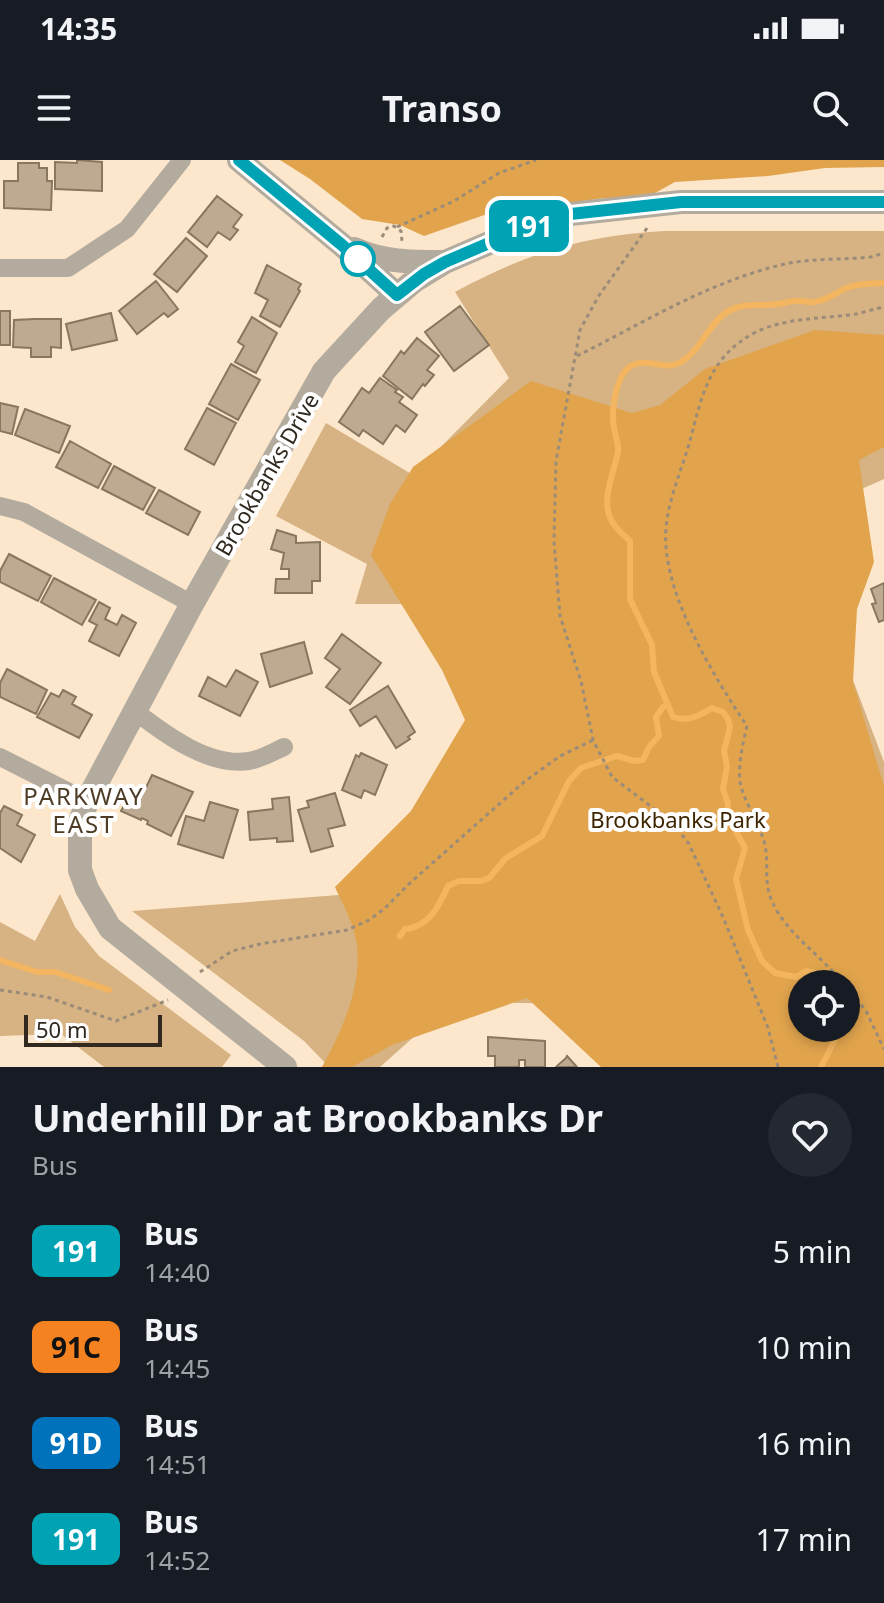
<!DOCTYPE html>
<style>
body{margin:0;font-family:"Noto Sans",sans-serif;background:#242831;color:#f1f3f6;height:100vh;display:flex;flex-direction:column;font-size:30px;white-space:nowrap}
*{box-sizing:border-box;margin:0}
p{font-size:26px;color:#9ea1a6}
.icon{flex:none;width:44px;height:44px;fill:none;stroke:currentColor;stroke-width:2;stroke-linecap:round;stroke-linejoin:round}
.map{position:relative;height:907px;overflow:hidden}
.sheet{display:flex;flex-direction:column;background:#171b24;flex:1}
.sheet>*{flex:none}
.badge{padding:0 16px;border-radius:12px;font-size:28px;line-height:52px}
.tools{position:absolute;left:788px;top:810px;display:grid;gap:16px}
.tools a{display:grid;place-items:center;width:72px;height:72px;border-radius:50%;background:#171b24;box-shadow:0 4px 12px #0003;font-size:40px}
.scale{position:absolute;left:24px;bottom:20px;width:138px;box-sizing:border-box;padding-left:8px;border:4px solid #31291f;border-top:0;font-size:22px;line-height:28px;white-space:nowrap;color:#31291f;-webkit-text-stroke:6px #fff;paint-order:stroke}
.map>.badge{position:absolute;translate:-50% -50%;box-shadow:0 0 0 4px #fff}
.round{display:grid;place-items:center;flex:none;width:84px;height:84px;border-radius:42px;background:#242831}
.headline{display:flex;align-items:center;justify-content:space-between;height:136px;padding:0 32px}
h1{font-size:38px;font-weight:700;line-height:60px}
ul{padding:0;list-style:none}
li{display:flex;align-items:center;gap:24px;height:96px;padding:0 32px}
li div{flex:1}
li b{display:block;font-size:30px}
li em{font-style:normal}
li .badge{min-width:88px;font-weight:700;text-align:center}
.status{display:flex;justify-content:space-between;align-items:center;height:56px;padding:0 40px;background:#171b24;direction:ltr}
.status svg{height:22px;fill:currentColor}
header{display:flex;justify-content:space-between;align-items:center;height:104px;padding:0 32px;background:#171b24;font-size:36px;font-weight:700}
.map>svg:first-child{display:block}
</style>
<div class="status"><b>14:35</b><svg viewBox="0 0 49 12"><path d="M0 12V9h3v3zM5 12V6h3v6zM10 12V3h3v9zM15 12V0h3v12zM26 1h20v11H26zM47 4h2v5h-2z"/></svg></div>
<header><svg class="icon" aria-label="menu" viewBox="0 0 24 24"><path d="M4 6h16M4 12h16M4 18h16"/></svg>Transo<svg class="icon" aria-label="search" viewBox="0 0 24 24"><circle cx="10" cy="10" r="6"/><path d="M15 15l6 6"/></svg></header>
<div class="map">
<svg width="884" height="907" viewBox="0 0 884 907">
<rect width="100%" height="100%" fill="#fce7cc"/>
<path fill="#d7b282" fill-rule="evenodd" d="M664,71H884V319L846,336L845,499L884,602V907L582,844L453,842L380,907H329L304,881L132,751L416,729L512,528L454,444H355L367,404L276,356L326,263L413,315L509,218L455,132C524,94 585,75 664,71ZM802,824H846V868H802Z
M60,734L75,767L99,796L231,895L222,907H104L61,874L0,876V762L35,781Z"/>
<path fill="#e1a44d" fill-rule="evenodd" d="M280,0H884V7L825,8L768,16L675,22L646,38H605L490,53L424,76L400,65L362,59L310,19Z
M815,170L884,175V287L859,300L874,402L857,449L853,522L884,626V907H601L527,838L392,885L352,907H322C342,871 364,822 356,780C353,762 342,743 335,727L411,651L465,560L442,510L371,395L390,344L413,307L531,221L632,253L660,245L705,209ZM846,824V868H802V824Z"/>
<g fill="none" stroke-linecap="round" stroke-linejoin="round">
<path stroke="#f3b55f" stroke-width="6" d="M400,776L405,769C429,767 439,746 448,726L459,721H481L489,718L506,698L542,676L569,621L581,608L617,596L634,601L643,600L649,587L659,576L656,557L663,547L668,544
M0,800L37,812H55L109,830
M822,824L815,813L806,811L796,817L775,813L762,801L748,770L736,719L745,688L727,655L728,644L723,629L727,606L724,591L730,567L728,559L723,552L712,548C698,556 689,562 673,557L654,512L652,485L630,439V381C624,375 617,370 613,363C599,343 614,313 618,292C619,284 615,276 614,268C611,252 615,228 623,214C638,191 661,212 679,203C700,192 707,167 724,154C742,141 758,147 777,144C783,144 789,141 795,141C802,140 808,143 814,142C825,141 833,135 842,130C854,124 870,123 884,123
M821,907L841,868"/>
</g>
<path fill="#beaa91" stroke="#89765f" stroke-width="2" d="M77,0L102,2V31L55,29V2L77,3Z
M18,3H39V8H47V21H52L51,50L4,48V21H18Z
M217,36L242,55L233,67L238,70L230,80L218,72L207,87L188,72Z
M186,78L207,96L177,132L154,114Z
M267,105L301,124L298,129L300,131L280,167L260,156L268,140L255,133Z
M156,121L178,149L168,157L164,153L137,174L119,151Z
M460,146L489,185L454,211L425,172Z
M0,151H10V185H0Z
M111,153L117,180L72,190L66,164Z
M252,157L277,173L256,213L235,202L244,186L238,182Z
M35,159H61V188L51,187V197H31V188L13,187L14,160Z
M417,178L439,196L427,210L434,215L425,226L423,224L412,239L383,216L401,191L404,194Z
M231,204L260,220L238,260L209,244Z
M380,218L397,230L395,232L403,237L399,242L417,255L405,272L396,265L383,284L363,270L359,276L339,262L362,228L369,233Z
M0,243L18,247L12,274L0,271Z
M207,248L236,263L214,305L185,289Z
M25,249L70,266L59,293L15,275Z
M70,281L111,304L98,328L56,307Z
M114,306L155,328L143,350L102,329Z
M159,330L200,352L188,375L146,353Z
M277,370L296,376V383L320,382V421H312V433H275L276,419H289V409H281L284,393L271,389Z
M9,394L51,416L38,441L0,422V411Z
M54,418L96,440L82,465L41,442Z
M884,423V460L879,462L872,444L876,443L871,429Z
M99,442L110,448L105,459L117,465L122,455L136,463L119,496L89,481L97,465L89,461Z
M342,474L381,503L350,544L326,527L340,509L325,498Z
M304,482L312,513L270,527L261,494Z
M7,509L47,530L36,554L0,537V523Z
M236,510L258,522L240,556L199,536L208,517L226,527Z
M388,526L415,572L408,577L410,579L396,588L376,556L360,566L350,550Z
M63,530L76,537L72,544L92,555L79,578L37,557L51,533L59,537Z
M361,593L387,605L375,635L364,630L361,638L342,630L356,595L359,597Z
M152,615L193,632L171,676L147,664L148,661L142,658L141,660L121,651L131,631L142,636Z
M335,633L345,665L328,669L333,686L311,692L298,650L309,647L307,641Z
M289,637L293,681L277,682V678L250,680L248,652L273,649L272,639Z
M210,642L238,650L223,698L178,684L186,656L204,661Z
M4,646L22,655L17,665L35,675L21,702L0,688V653Z
M488,877L545,881V907H525V900H519V907H495V896H488Z
M567,896L577,907H556L566,898Z"/>
<g fill="none" stroke-linecap="round" stroke-linejoin="round">
<path stroke="#9b8c79" stroke-width="3" stroke-dasharray="4 4" stroke-linecap="butt" d="M397,67L454,41L499,13L536,0
M647,68L598,137L580,170L556,301L554,381L560,456L581,521L593,580L612,617L673,663L689,684L723,757L768,868L778,907
M382,77L387,68L394,66L401,71L402,81
M577,196C645,162 710,121 785,104C812,98 843,100 871,97L884,93
M200,812L232,791L260,784L347,770L369,760L384,749L410,723L524,622L560,596L593,580
M844,824C823,798 795,780 777,751C761,724 770,711 765,685C760,664 743,640 740,622C738,604 743,583 747,566C713,515 656,424 667,360C671,331 685,302 692,273C703,230 712,196 754,173C784,158 816,159 849,155C861,154 872,149 884,147
M846,826L866,851L884,889
M0,830L47,837L116,861L168,840"/>
<path stroke="#b4ab9f" stroke-width="18" d="M0,108H68L127,69L182,0
M0,346L24,352L192,444
M136,552C166,575 209,607 249,601C261,599 273,592 284,587
M0,597L87,641"/>
<path stroke="#b4ab9f" stroke-width="24" d="M239,0L342,85L397,135
M354,89C383,102 411,102 443,102
M285,907L110,768L87,729L80,710V663L87,641L192,444L324,211L381,149L414,121L445,102L552,56L681,42H884"/>
</g>
<g fill="none" stroke-linecap="round" stroke-linejoin="round">
<g stroke="#fff" stroke-width="18">
<path id="line" d="M239,0L342,85L397,135L424,114L445,102L552,56L681,42H884"/>
</g>
<use href="#line" stroke="#00a3b4" stroke-width="12"/>
</g>
<circle fill="#fff" stroke="#00a3b4" stroke-width="4" cx="358" cy="99" r="16"/>
<g text-anchor="middle" dominant-baseline="central" stroke-width="8" stroke-linejoin="round" paint-order="stroke">
<g font-size="22" fill="#31291f" stroke="#fff">
<text transform="translate(266 314) rotate(-60)">Brookbanks Drive</text>
</g>
<g font-size="22" fill="#3d2500" stroke="#fff">
<text x="678" y="659">Brookbanks Park</text>
</g>
<g font-size="24" letter-spacing="2" fill="#4d3c26" stroke="#fff">
<text x="84" y="635">PARKWAY<tspan x="84" dy="28">EAST</tspan></text>
</g>
</g>
</svg>
<div class="tools">
<a><svg class="icon" aria-label="locate" viewBox="0 0 24 24"><circle cx="12" cy="12" r="6"/><path d="M12 2v4M12 18v4M2 12h4M18 12h4"/></svg></a>
</div>
<div class="scale">50 m</div>
<b class="badge" style="left:529px;top:66px;background:#00a3b4;color:#fff">191</b>
</div>
<section class="sheet">
<div class="headline"><div><h1>Underhill Dr at Brookbanks Dr</h1><p>Bus</p></div><a class="round"><svg class="icon" aria-label="heart" viewBox="0 0 24 24"><path d="M12 20l-8-8c-3-5 5-10 8-4 3-6 11-1 8 4z"/></svg></a></div>
<ul>
<li><span class="badge" style="background:#00a3b4;color:#fff">191</span><div><b>Bus</b><p>14:40</p></div><em>5 min</em></li>
<li><span class="badge" style="background:#f58220;color:#111">91C</span><div><b>Bus</b><p>14:45</p></div><em>10 min</em></li>
<li><span class="badge" style="background:#0072bc;color:#fff">91D</span><div><b>Bus</b><p>14:51</p></div><em>16 min</em></li>
<li><span class="badge" style="background:#00a3b4;color:#fff">191</span><div><b>Bus</b><p>14:52</p></div><em>17 min</em></li>
</ul>
</section>
